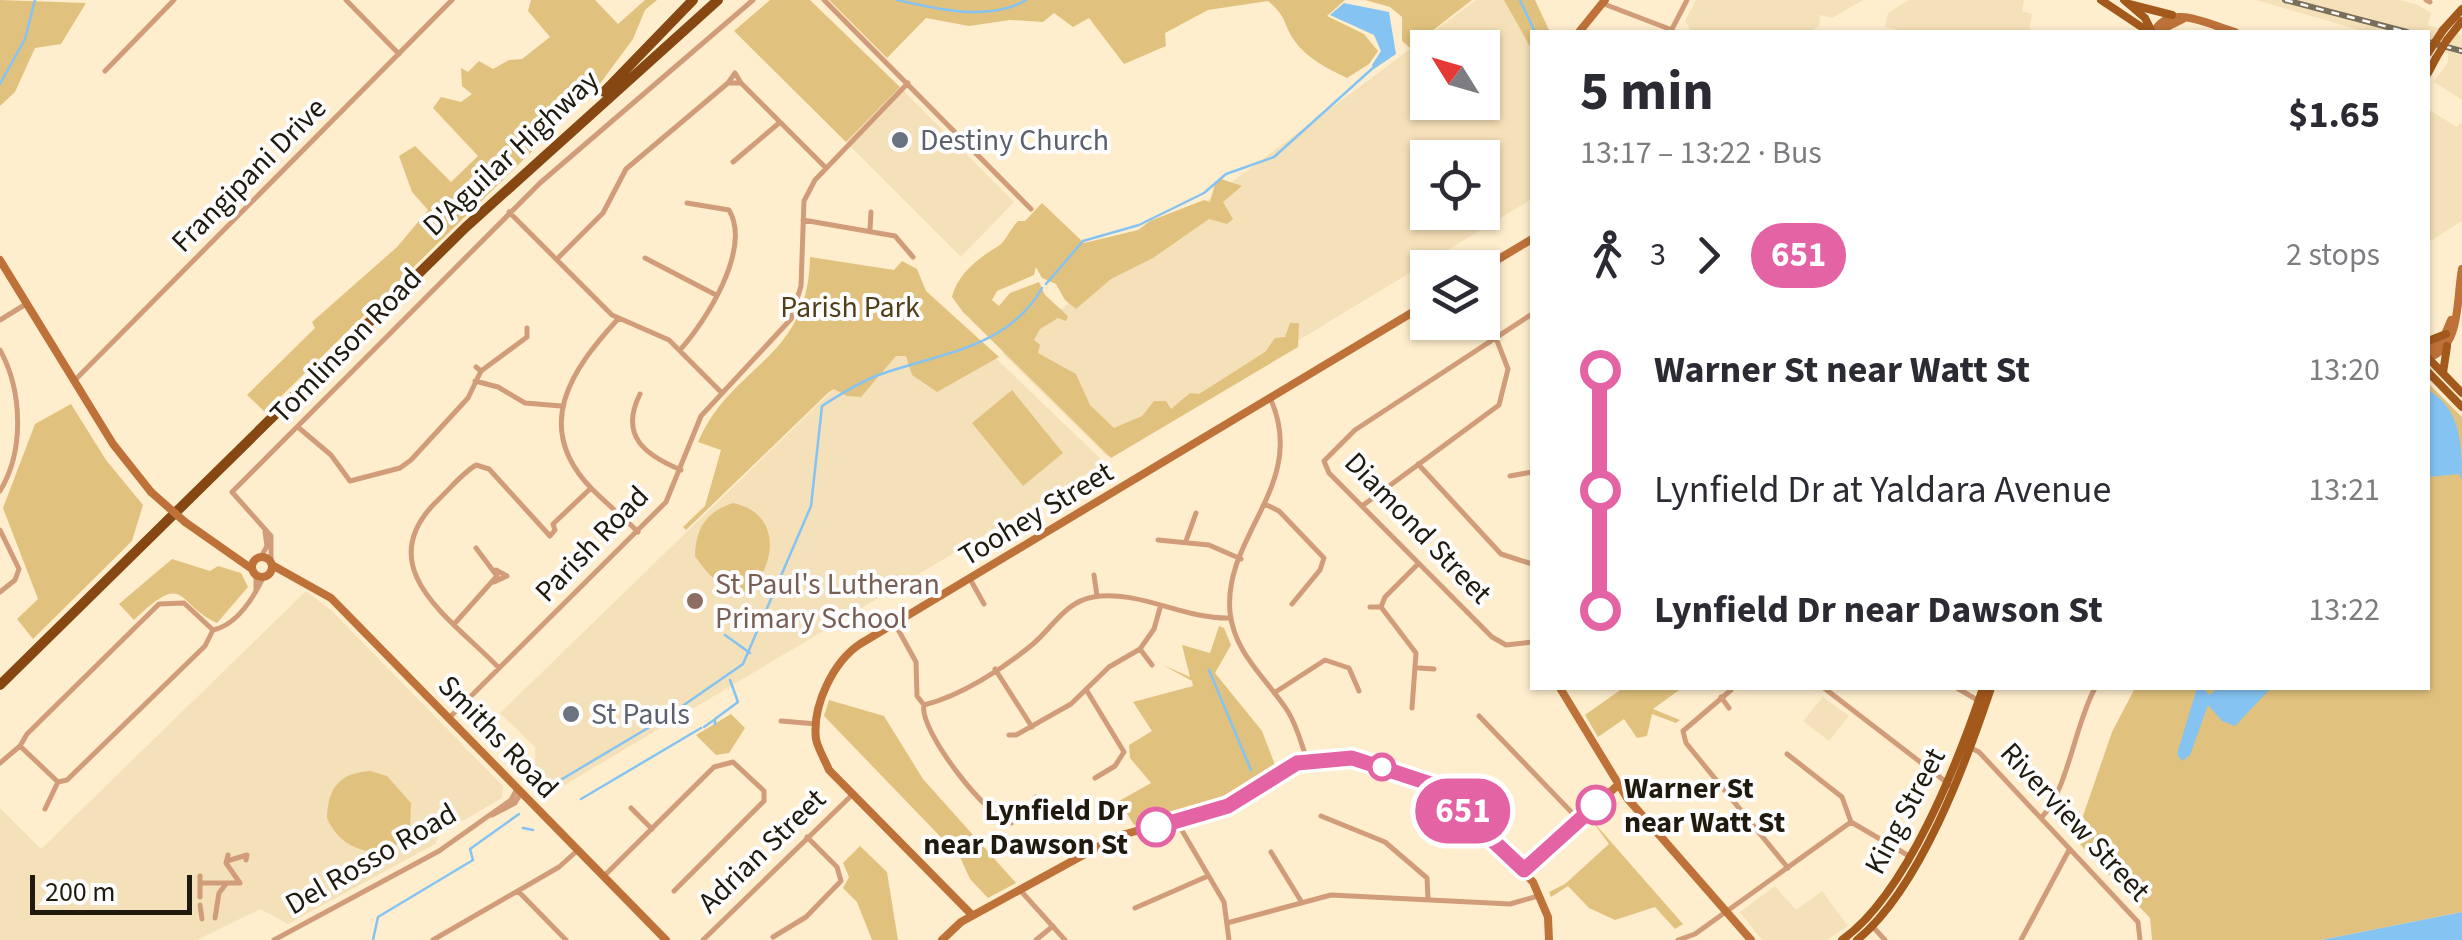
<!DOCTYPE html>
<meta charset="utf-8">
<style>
body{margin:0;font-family:"Source Sans 3",sans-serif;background:#f7f7f7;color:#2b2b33;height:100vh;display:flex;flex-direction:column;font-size:38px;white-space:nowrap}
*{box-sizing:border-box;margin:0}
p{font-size:32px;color:#7c7c81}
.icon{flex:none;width:55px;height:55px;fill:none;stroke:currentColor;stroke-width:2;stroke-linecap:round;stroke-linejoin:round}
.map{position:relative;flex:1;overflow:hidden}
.drawer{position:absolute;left:1530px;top:30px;width:900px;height:660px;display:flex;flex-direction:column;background:#fff;border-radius:0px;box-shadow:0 2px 8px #0004}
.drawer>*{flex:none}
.badge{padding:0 20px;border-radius:32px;font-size:35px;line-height:65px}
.needle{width:65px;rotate:307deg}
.fabs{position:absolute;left:1410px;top:30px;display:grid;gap:20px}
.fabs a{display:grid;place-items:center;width:90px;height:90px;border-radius:0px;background:#fff;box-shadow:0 2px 8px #0004;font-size:50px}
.scale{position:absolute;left:30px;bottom:25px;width:162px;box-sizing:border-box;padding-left:10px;border:5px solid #201a0e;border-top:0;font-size:28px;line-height:35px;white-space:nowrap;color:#201a0e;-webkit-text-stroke:8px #fdfdfd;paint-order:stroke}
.map>.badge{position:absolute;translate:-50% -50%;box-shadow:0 0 0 5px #fff}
.legs{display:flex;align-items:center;gap:15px;height:110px;padding:0 50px;font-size:32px}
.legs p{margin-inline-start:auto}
.headline{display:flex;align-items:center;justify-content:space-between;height:170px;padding:0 50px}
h1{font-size:55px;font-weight:700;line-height:75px}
ul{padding:0 50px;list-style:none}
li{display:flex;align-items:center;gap:35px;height:120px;font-size:38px}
li i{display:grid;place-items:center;width:15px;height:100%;margin:0 12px;background:currentColor}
li i::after{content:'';width:25px;height:25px;margin:-12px;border:8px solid;border-radius:50%;background:#fff}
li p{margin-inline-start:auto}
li:first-child i{background:linear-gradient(#0000 50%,currentColor 0)}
li:last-child i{background:linear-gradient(currentColor 50%,#0000 0)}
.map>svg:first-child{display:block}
</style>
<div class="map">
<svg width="2462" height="940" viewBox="0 0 2462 940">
<rect width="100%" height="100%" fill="#ffeecd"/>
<path fill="#f5e1b9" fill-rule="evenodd" d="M1476,0H1508L1532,36V199L1107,456L1002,353ZM1428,48H1482V102H1428ZM1428,158H1482V212H1428Z
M1696,0H1863L1832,18L1820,15L1819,26L1808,32H1692L1685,21Z
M1909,0H2024L2022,11L2032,14L2029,32H1910L1885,27L1888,13Z
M2256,0H2400L2418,5L2431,13L2428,25L2462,35V100L2434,82L2448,62V53L2428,46V32H2366Z
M900,87L1014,202L961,257L846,142Z
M2428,109L2457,127L2462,121V221L2431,241L2428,237Z
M926,291L1105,463L543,798L536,792L535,747L500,713L834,389Z
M306,591L332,611L503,786L502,798L440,834L435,844L288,924L260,909L197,940H0V808L41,849Z
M1823,697L1849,716L1829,741L1803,721Z
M1775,886L1796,910L1822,891L1848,926L1827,940H1762L1740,912Z"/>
<path fill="#e1c17e" d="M0,0L86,3L61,44L35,48L15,92L0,106Z
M531,0H595L618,24L645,0H657L645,10L633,39L596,89L265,412L247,395L315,328L312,322L397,247L428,210L412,192L399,156L415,146L451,182L478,156L433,108L441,97L461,102L472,94L462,86L461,68L468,72L479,61L493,69L509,60L522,59L550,37L528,11Z
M770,0H810L900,87L846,142L734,31Z
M829,0H1345L1327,16L1364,34L1378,51L1369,64L1347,78C1328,69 1306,58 1294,40C1282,22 1288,18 1268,1L1208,10L1165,33L1166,46L1124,64L1089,18L1073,27L1054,13L1043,22L1010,20L969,26L926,18L887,58Z
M1365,0H1472L1410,48L1402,41V17L1390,7Z
M1504,0H1535L1550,32H1532V50Z
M1221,179L1242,186L1223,202L1233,219L1227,224L1209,219L1153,258L1111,279L1076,309L1065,300L1056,284L1042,278L1036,267L1034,275L997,291L992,300L999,306L1010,293L1039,282L1045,295L1068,316L1066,321L1058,318L1040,329L1034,340L1040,345L1038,353L1076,374L1090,405L1114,428L1142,416L1154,401H1166L1171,409L1190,393L1199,394L1265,352L1275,338L1285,337L1290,323H1299L1298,347L1111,458L963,312L952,297C957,275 978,258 997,247C1005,243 1010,229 1018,221H1025L1042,203L1084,243L1138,230L1150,221L1204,200L1210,202L1215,184Z
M810,257L894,270L902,261L917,269L926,291L999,357L937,392L912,375L906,356H896L861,397L847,396L834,389L829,392L686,530L683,527L705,506L721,450L698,442C733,362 808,361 810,257Z
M2428,383L2462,417V912L2321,940H2152L2150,918L2075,839L2112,732L2135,688H2428Z
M1012,390L1063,453L1023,486L972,423Z
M71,404L106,460L143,505L132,541L33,639L17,619L38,599L3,508L35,424Z
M733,503C781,513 777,562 750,592C724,592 709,577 695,556C696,528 706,512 733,503Z
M172,559L210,571L218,566L241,573L248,587L217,623C175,604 187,569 134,620L119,604Z
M1219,626L1224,628L1231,645L1215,673L1262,731L1275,765L1235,792L1134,825L1119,801L1151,783L1130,758L1129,745L1152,731L1133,702L1193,686L1192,681L1163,665L1190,677L1182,645L1210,653Z
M1623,688H1682L1653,709L1680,720L1676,723L1652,714L1647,736L1637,738L1624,719L1598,737L1585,715Z
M829,700L884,716L923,779L1016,883L988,898L970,879L960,857L824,716Z
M731,714L745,728L729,753L716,755L696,735Z
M370,771L387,776L411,803L410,832L390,851C362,855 339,845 327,818C328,787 340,773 370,771Z
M1590,818L1683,924L1675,929L1655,907L1615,920L1589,908L1568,886L1551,897L1549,892L1565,884L1609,844Z
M860,846L887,872L898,940H872L857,902L843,888L849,877L843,863Z"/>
<path fill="#84c3f2" d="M1344,3L1389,12L1396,54L1374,69L1372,65L1381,51L1374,35L1330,15Z
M2428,390C2461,408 2462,446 2462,480L2459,474L2428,477Z
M2197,688H2209L2205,690L2209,695L2215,691L2211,688H2271L2235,726L2222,721L2208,705L2190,755L2182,761L2177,754Z
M2462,912V940H2321Z"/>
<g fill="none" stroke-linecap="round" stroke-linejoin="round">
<path stroke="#84c3f2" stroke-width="2.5" d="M897,0C936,9 989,22 1026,0
M1520,0L1535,32
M0,84L25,39L35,0
M1046,284L1083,241L1139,225L1204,193L1226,174L1274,157L1374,67
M725,635L750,653
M1209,670L1251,770
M715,724V719L738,702L730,680
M704,727L714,720
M537,794L668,716L743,664L811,506L822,406C839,395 856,384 876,376C937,353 1007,350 1042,288
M581,799L701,728
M523,828L533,830
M373,940L378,917L473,860L470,849L519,814"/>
<path stroke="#d19c79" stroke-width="5" d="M346,0L399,54
M824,0L1031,209
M2426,0L2430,2
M1604,4L1672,30
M1672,29L1687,0
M105,71L174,0
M728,83L735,73L741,83
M733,162L779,123
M509,212L612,315L669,340L721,392
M803,220L895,236L913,257
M870,230L871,212
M559,257L603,213L626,169L728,83H741L825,167
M645,258L716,295
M1532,314L1355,430L1324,461L1329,473L1492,637L1506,645L1532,642
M618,319C572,369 531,427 592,489C606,503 623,517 638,532
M0,320L26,304
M0,350C22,390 25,450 0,491
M680,350C706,321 752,249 729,210L687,203
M481,371L527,337V328
M76,379L452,0
M475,381L498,387L525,403L561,406
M640,394C619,436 645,455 681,470
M1271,400C1308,485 1223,535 1230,612C1234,653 1266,678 1287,710C1297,725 1301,743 1307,760
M299,428L331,455L350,481L400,468L411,460L468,398L481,371L476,367
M1418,464L1501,554L1532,564
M1510,476L1532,472
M1265,504L1279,511L1324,558L1320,570L1292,604
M1362,506L1499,405L1508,369L1496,338
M0,530L19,569L15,580L0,592
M1158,540L1209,545L1241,559
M1186,541L1196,513
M261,557L267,546L265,532
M271,563V536L232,492L540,183L753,0
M1094,575L1097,596
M970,579L984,604
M494,582L507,576L496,570
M256,590V575
M1370,607H1381
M456,622L497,576L476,548
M895,624L916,662L917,696L924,705
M1140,649L1152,665
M499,668C453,620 369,569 436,502C449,490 461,474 476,465L489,469L550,536L555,530L553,524L591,488
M1419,668L1434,669
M995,669L1032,727
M1824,688L1954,788
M1957,688L1979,701
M1731,690L1683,731L1686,743L1788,868
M1087,691L1124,752L1115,766L1095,778
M1274,693L1325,660L1349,668L1359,691
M1721,697L1729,708
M924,705C961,696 1004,668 1033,644C1053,627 1065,602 1093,597C1138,589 1185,620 1231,618
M924,705C918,729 987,818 1011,823L1033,812L1036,797
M1412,708L1416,653L1381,607L1385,597L1418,564
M1479,716L1579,820
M448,719L666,502L701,416L791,319L801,286L804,201L815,180L908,83
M781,721L817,724
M1009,735H1016L1071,704L1109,667L1140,649L1154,629L1160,608
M20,746L27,734L159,604L184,603L213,630
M20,746L58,782
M1967,746L1979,752L2138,922L2140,940
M1787,754L1842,797L1851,822L1909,856
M0,763L20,746
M58,782L67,780L205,646L213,630C237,625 254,597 264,576
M631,808L652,829
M45,809L58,782
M492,815L515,803L521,793
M1321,816L1385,842L1427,878L1428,899
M2042,817C2068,789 2075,724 2095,688
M1177,822L1224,902L1229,940
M1271,852L1301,901
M227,861L247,855L246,860
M200,876V897
M604,876L714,767L733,762L764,791V801L674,891
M200,883H240L226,863L228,855
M1020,890L1065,940
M518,891L566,940
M200,905L202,919
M1135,908L1208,876
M215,918L219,893L226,884
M1227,923L1331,895L1510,904L1538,896
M1873,927L1885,940
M773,937L806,917L841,881L837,867L807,837
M274,940L439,851L511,800L517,789
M433,940L559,867L578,850
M703,940L853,794
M1036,940L1053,926
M1678,940L1695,934L1851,822
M2021,940L2069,850"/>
<path stroke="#be7239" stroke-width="8" d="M1579,32L1605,0
M2154,32C2170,2 2209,25 2235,32
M2157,32L2183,19
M0,260L113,444L151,492
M1482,269L1532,239
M2428,350L2443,339L2451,320
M2428,358C2462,346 2456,300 2462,269
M185,522L252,569
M252 567a10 10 0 1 1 20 0a10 10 0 1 1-20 0Z
M272,565L331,598L666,940
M1560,688L1627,798L1751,940
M1524,870L1618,785
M972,915L829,770C825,760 818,749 816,739C812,706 833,662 860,644L1428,303
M942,940L961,922L1118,836L1228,806L1297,763L1352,758L1420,777L1447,795L1533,882L1548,917L1549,940"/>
<path stroke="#a3591c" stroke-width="8" d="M2101,0L2149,32
M2124,0L2145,18L2152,32
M2129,4L2172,15
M2443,30L2462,9
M2447,40L2462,21
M2428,73L2436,58
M2428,341L2446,334
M2428,358L2462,393
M2428,372L2462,407
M2443,373L2447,346
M1842,940C1907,894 1958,762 1983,688
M1857,940C1920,889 1966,763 1991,688"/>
<path stroke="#864712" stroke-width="10" d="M604,92L693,0
M0,685L466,227L718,0"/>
<g stroke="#786e59" stroke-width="6">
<path id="rail" d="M2285,0L2407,32
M2428,42L2462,51"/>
</g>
<use href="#rail" stroke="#fdfdfd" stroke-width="2.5" stroke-dasharray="8" stroke-linecap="butt"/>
<path stroke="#be7239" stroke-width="8" d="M151,492L185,522"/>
<path stroke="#a3591c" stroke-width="8" d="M2428,53L2443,30
M2436,58L2447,40"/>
</g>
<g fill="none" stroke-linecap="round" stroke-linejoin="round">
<g stroke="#fff" stroke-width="22">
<path id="line-1" d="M1156,827L1228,806L1297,763L1352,758L1434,785L1524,870L1596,805"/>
</g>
<use href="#line-1" stroke="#e463a4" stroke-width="15"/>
</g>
<g fill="#6b7280" stroke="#fdfdfd" stroke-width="4">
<circle cx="900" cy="140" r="10"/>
<circle cx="571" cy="714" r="10"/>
</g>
<circle fill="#8d6e63" stroke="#fdfdfd" stroke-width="4" cx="695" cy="601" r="10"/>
<g fill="#fff" stroke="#e463a4" stroke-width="5">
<circle cx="1382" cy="767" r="12"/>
<circle cx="1596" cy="805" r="18"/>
<circle cx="1156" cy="827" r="18"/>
</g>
<g text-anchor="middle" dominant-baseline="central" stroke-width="8" stroke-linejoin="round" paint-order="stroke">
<g font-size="30" fill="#5b616d" stroke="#fdfdfd" text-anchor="start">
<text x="920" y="140">Destiny Church</text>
<text x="591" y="714">St Pauls</text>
</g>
<g font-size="30" fill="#201a0e" stroke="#fdfdfd">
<text transform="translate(511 153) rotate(-43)">D'Aguilar Highway</text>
<text transform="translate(249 175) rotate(-45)">Frangipani Drive</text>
<text transform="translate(346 346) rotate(-46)">Tomlinson Road</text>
<text transform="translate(1036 514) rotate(-31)">Toohey Street</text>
<text transform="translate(1418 528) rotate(46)">Diamond Street</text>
<text transform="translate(592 544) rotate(-46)">Parish Road</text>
<text transform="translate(498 737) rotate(46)">Smiths Road</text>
<text transform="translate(1905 811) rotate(-62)">King Street</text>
<text transform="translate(2075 822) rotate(47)">Riverview Street</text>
<text transform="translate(762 851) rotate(-44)">Adrian Street</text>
<text transform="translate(371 859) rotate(-30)">Del Rosso Road</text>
</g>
<g font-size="30" fill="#503f19" stroke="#fdfdfd">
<text x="850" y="307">Parish Park</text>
</g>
<g font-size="30" fill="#785e54" stroke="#fdfdfd" text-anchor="start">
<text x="715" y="584">St Paul's Lutheran<tspan x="715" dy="34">Primary School</tspan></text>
</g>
<g font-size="30" font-weight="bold" fill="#201a0e" stroke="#fdfdfd" text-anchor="start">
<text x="1624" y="788">Warner St<tspan x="1624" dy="34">near Watt St</tspan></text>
<text x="1128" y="810" text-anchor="end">Lynfield Dr<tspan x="1128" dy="34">near Dawson St</tspan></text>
</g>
</g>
</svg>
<div class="fabs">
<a><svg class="needle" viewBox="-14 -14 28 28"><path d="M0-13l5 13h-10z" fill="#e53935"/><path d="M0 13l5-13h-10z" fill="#7c7c81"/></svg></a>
<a><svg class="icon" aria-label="locate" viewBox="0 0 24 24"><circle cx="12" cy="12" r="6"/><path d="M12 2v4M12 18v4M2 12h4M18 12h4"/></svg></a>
<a><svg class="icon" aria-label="layers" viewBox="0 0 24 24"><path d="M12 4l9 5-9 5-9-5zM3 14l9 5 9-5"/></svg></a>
</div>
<div class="scale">200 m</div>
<b class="badge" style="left:1463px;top:811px;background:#e463a4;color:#fff">651</b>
<section class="drawer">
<div class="headline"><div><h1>5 min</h1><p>13:17 – 13:22 · Bus</p></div><b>$1.65</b></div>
<div class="legs"><svg class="icon" aria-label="walk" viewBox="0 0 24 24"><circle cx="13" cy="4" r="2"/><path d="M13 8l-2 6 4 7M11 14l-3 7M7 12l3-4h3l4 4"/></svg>3<svg class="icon" aria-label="forward" viewBox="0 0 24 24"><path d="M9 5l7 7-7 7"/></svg><b class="badge" style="background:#e463a4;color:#fff">651</b><p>2 stops</p></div>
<ul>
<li><i style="color:#e463a4"></i><b>Warner St near Watt St</b><p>13:20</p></li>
<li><i style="color:#e463a4"></i><span>Lynfield Dr at Yaldara Avenue</span><p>13:21</p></li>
<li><i style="color:#e463a4"></i><b>Lynfield Dr near Dawson St</b><p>13:22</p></li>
</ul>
</section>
</div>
